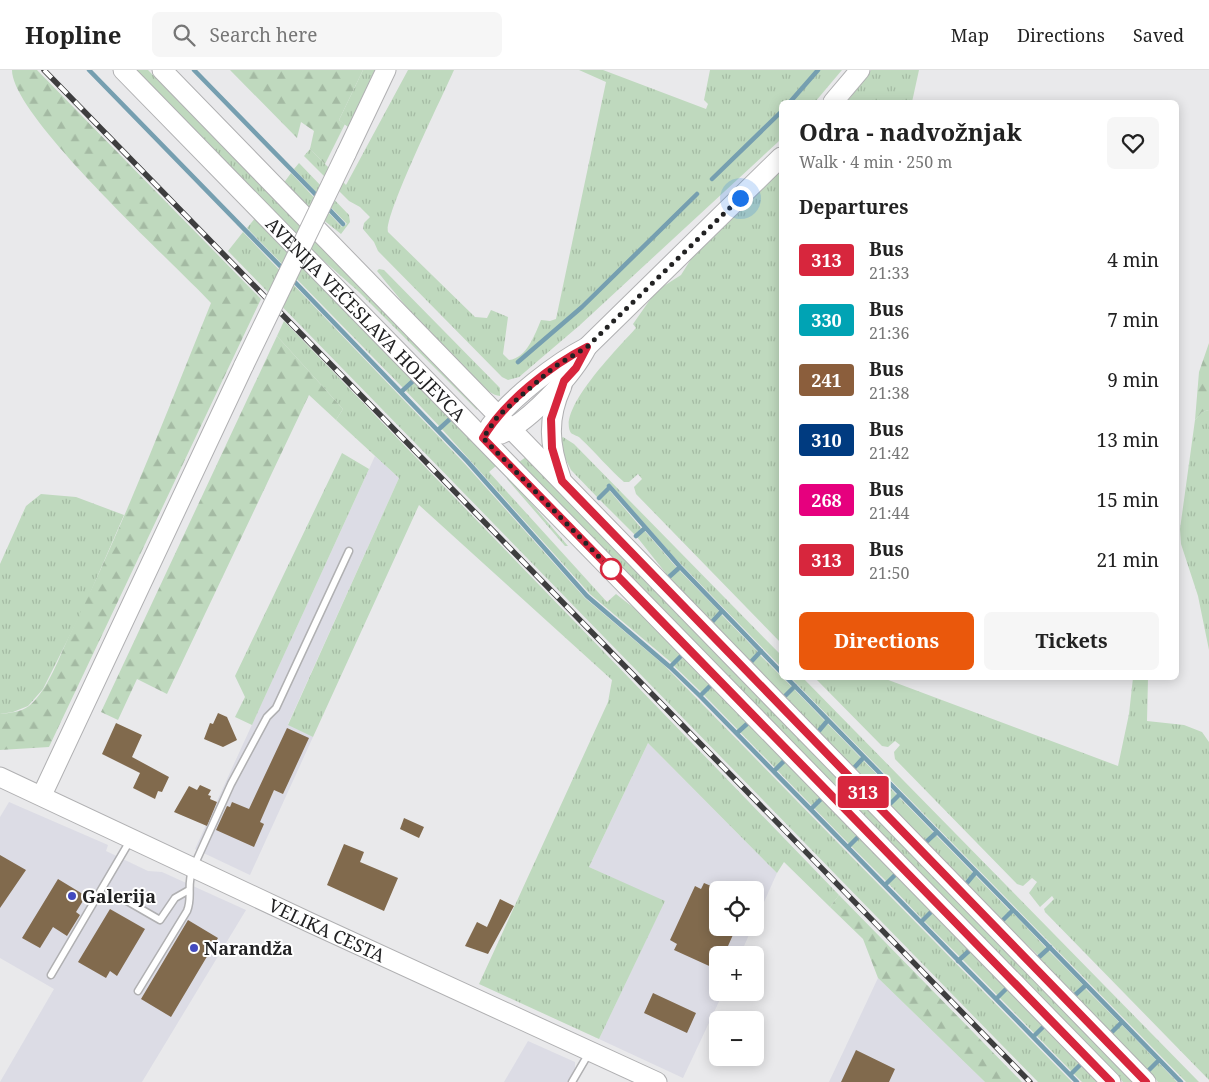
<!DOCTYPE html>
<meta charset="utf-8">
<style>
body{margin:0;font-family:"Noto Serif",serif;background:#f6f6f6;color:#222;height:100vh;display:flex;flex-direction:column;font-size:19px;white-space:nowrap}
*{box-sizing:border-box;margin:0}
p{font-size:16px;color:#767676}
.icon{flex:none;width:28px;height:28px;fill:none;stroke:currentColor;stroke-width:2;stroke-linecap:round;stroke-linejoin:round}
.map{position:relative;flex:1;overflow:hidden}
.sheet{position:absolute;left:779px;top:30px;width:400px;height:580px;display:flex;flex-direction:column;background:#fff;border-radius:8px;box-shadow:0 2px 12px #0003}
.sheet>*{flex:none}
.badge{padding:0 10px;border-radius:4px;font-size:18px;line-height:32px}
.buttons{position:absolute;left:709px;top:811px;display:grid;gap:10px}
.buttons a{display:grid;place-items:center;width:55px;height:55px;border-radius:8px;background:#fff;box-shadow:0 2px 12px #0003;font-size:25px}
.you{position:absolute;width:25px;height:25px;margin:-12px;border:4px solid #fff;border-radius:50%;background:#1a73e8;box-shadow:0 0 0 8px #1a73e833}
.map>.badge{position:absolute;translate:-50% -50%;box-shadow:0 0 0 2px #fff}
h2{padding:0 20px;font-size:19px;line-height:45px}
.round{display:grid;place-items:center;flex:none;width:52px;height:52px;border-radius:8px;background:#f6f6f6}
.overview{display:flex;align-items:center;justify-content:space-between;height:85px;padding:0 20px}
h1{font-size:24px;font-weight:700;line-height:38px}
.primary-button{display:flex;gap:10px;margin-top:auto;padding:10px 20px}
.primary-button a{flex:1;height:58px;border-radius:8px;background:#ea580c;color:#fff;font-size:20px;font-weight:700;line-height:58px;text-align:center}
.primary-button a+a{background:#f6f6f6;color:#222}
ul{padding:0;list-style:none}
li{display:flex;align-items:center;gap:15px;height:60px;padding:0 20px}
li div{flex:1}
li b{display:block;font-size:19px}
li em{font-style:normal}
li .badge{min-width:55px;font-weight:700;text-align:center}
header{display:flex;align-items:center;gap:30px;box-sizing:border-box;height:70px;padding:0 25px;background:#fff;border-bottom:1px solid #e0e0e0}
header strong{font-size:24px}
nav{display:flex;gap:28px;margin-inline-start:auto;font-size:18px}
.search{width:350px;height:45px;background:#f6f6f6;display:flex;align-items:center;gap:12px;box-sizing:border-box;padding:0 18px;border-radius:8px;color:#767676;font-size:19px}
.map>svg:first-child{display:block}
</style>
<header>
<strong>Hopline</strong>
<div class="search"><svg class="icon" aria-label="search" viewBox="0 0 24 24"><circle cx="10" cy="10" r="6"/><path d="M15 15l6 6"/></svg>Search here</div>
<nav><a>Map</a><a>Directions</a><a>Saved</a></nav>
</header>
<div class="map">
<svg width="1209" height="1012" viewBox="0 0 1209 1012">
<defs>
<pattern id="grass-tufts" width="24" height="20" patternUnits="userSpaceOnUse" patternTransform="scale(1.25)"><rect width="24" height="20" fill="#bfd9be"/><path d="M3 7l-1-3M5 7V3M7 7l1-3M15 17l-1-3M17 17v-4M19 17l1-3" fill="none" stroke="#a4baa3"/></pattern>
<pattern id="forest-firs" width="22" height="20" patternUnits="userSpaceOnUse" patternTransform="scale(1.25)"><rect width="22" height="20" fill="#bfd9be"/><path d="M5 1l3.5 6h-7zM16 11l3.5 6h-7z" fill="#a4baa3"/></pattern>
</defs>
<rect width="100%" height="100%" fill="#e9e9eb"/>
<path fill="#dcdce5" d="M375,386L399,408L288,654L313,667L250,805L195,779Z
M648,673L777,803L755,852V820H718V858H752L740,885H718V922L723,923L683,1008L599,969L664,832L589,797Z
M9,732L108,775L106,781L148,801L162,802L246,840L142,1012H0L54,919L0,888V747Z
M878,908L985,1012H829Z
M528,971L575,992V1000L568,1012H504Z"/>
<path fill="url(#grass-tufts)" d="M136,0H148L477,337V340L359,222L315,183Z
M363,0H375L348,57L339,50Z
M408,0H454C444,23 383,147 388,162L475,247L487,248L491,240L508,247L503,284L509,290C527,288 535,264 541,250L550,251L556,249L606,12L579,0H603L706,39L708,34L704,30L710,0H842L815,32H781V68L778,72L580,255L519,307L508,310L502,307L378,181L374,172L363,159L364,153L370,147L360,137L349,131L304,86L310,79L346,115Z
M871,0H919L912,32H847Z
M299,93L349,145L350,152L341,164L302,133L283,114L291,103L342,157L347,154L294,99Z
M781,101V573L636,424L634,417L642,409L638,404L629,412H624C609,399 596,383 581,369C579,366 573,365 571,363C556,340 620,276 636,258L633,254L656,221L681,205L691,189Z
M256,147L410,307L412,310L404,319L247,158Z
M243,162L465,394L585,528L665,596L1072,1012H1038L949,921L228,181Z
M379,199L384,200L500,318V326C477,325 395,223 377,201Z
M284,251L839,825L830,837L784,792L777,803L648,673L589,797L665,831L599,969L479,914L608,632L612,610L419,435L313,667L288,655L399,408L336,350L343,339L277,266Z
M414,311L449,348L440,357L405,320Z
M1209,340V580L1198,526L1181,474L1180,459L1195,350L1202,342Z
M451,349L497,395L489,402L607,532L616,524L643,545L681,584L673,594L590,524L441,358Z
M563,367L574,374L781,585V597L675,488L610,414L598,428L571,400L566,390L564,391L557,372Z
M342,383L369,399L252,655L235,647L245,627L235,606Z
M526,387L1135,1012H1123L519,392Z
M508,406L568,476H565L507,409Z
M609,420L642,459L635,465L599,429Z
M41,424L76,427L124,445L85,535L43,619L28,636L13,642L0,644V494L26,436Z
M644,460L677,498L668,506L637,467Z
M679,500L720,542L711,552L672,511L670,507Z
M721,544L758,582L749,592L712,553Z
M759,584L792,617L783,626L751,593Z
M683,585L710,614L702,623L673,595Z
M791,608H803L1199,1012H1186Z
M815,608H883L1118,696L1129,644L1133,608H1148L1147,651L1184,655L1202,662L1209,672V1010L1045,842L1044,839L1054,829L1052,826L1040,837L1029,823L1037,812L1032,808L1023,816L1017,814L895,689L894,682L900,675L895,671L888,677L882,676Z
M712,615L747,652L739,661L703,624Z
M794,619L825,651L817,661L784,628Z
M749,653L784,690L776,699L740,662Z
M827,653L861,688L853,698L818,663Z
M863,690L897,725L889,734L854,700Z
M786,691L821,728L813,737L777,700Z
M899,727L934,763L925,772L890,737Z
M823,729L858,766L850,775L814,738Z
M935,764L973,803L965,813L926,774Z
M860,767L895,803L887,812L851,776Z
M897,804L931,841L923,850L888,813Z
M975,805L1010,841L1002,850L966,814Z
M933,842L969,879L961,888L924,851Z
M1012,842L1047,879L1039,886L1003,852Z
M1048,880L1084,916L1075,924L1039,889Z
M971,881L1006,918L998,926L962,889Z
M1085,918L1120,953L1110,962L1075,927Z
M1008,919L1043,955L1035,964L999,927Z
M1121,954L1157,991L1148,1000L1111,964Z
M1045,957L1080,994L1072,1002L1036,965Z
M1158,992L1177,1012H1158L1149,1002Z
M1082,995L1099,1012H1082L1073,1003Z"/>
<path fill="url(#forest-firs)" d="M12,0H37L261,229L49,677L0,680V644C9,643 21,642 29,636C49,619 59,587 70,564C123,457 166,344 211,233C173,192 12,47 12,0Z
M230,0H363L339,50L345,54L325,94L310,79L314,61L301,52L297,68Z
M277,266L343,339L336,350L309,325L167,624L137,609L118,650L101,642Z
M1209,273V340L1202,342L1195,350L1199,302Z
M839,825L1022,1012H985L878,908L863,869L830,837Z"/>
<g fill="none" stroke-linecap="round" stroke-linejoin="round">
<path stroke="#769fb0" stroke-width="4.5" d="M89,0L285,201
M194,0L319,128
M790,32L818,0
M712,109L781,42
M326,136L343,154
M292,209L467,391L587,526L670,597L700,626L1077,1012
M518,292L582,237L697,124
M401,322L413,311
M438,360L450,349
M609,416L680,497L781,602
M599,428L610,417
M636,466L645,458
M669,507L680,497
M711,553L722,541
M750,593L761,581
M670,597L682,585
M787,608L1181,1012
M700,626L711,615
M784,627L795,616
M818,662L828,650
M737,663L748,653
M853,699L864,687
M774,701L785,690
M889,735L900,724
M811,739L822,728
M925,773L937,762
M848,777L859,766
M966,814L976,802
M885,815L896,804
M1002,851L1013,840
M921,852L932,841
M1038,888L1050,877
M958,891L970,880
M1074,926L1086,915
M996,929L1007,918
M1111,963L1122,952
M1033,967L1044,956
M1148,1001L1159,990
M1070,1005L1081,994"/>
</g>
<path fill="#816a4d" d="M218,643L227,647L237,670L223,677L204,669L210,653L213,654Z
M116,653L142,665L132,687L169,707L162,722L158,721L155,729L133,718L140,703L102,684Z
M287,658L309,668L283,724L274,720L260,752L264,754L254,777L216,760L227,736L230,737L232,732L249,739Z
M200,715L211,720L208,725L211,726L210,729L217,732L207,756L174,742L189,716L197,720Z
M404,748L424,757L419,768L400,759Z
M344,774L364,782L360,792L398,808L384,841L327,815Z
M0,785L26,800L0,838Z
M58,809L86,826L76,842L80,845L67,866L53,857L40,878L22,868Z
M704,813L718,819V858H736L724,885H718V900L674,880L677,874L670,870L695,816L701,819Z
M500,829L514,836L488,884L465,876L477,852L487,857Z
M110,839L145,859L117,906L110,901L106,908L78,892Z
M188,850L218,868L171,947L141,929Z
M653,923L696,943L687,963L644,943Z
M856,980L895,999L889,1012H841Z"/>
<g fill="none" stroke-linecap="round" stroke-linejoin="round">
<g stroke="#b0b0b2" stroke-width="9">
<path id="service" d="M127,831L160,850L175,828L189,820
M51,905L131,769
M138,921L187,841C193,827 186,815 193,798L231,714L267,647L276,638L349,481
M572,1012L589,983"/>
</g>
<g stroke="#b0b0b2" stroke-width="21">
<g id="secondary">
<path id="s1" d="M123,0L1111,1012"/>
<path d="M162,0L1146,1012"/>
<path d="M833,32L860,0"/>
<path d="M346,84L386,0"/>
<path d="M490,356C511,328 556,293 587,277L781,87"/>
<path d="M501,364C530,351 573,305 587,277"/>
<path d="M561,408C549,375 547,348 562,316"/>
<path id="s2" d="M0,707L313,854L657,1012"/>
<path d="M42,725L244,295"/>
</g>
</g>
<use href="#service" stroke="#fff" stroke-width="6"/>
<use href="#secondary" stroke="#fff" stroke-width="19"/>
<g stroke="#3d3d3e" stroke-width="5.5">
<path id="rail" d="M44,0L1030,1012"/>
</g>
<use href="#rail" stroke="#fff" stroke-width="4" stroke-dasharray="11" stroke-linecap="butt"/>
<g stroke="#b0b0b2" stroke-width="21" stroke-linecap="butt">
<path id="secondary-bridge" d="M244,295L346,84"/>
</g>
<use href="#secondary-bridge" stroke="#fff" stroke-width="19"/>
</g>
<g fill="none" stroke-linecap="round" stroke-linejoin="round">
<g stroke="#fff" stroke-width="11">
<path id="line" d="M1111,1012L483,368C503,333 551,295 587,277L576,298L564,311L551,349L552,378L562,411L1146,1012"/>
</g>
<use href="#line" stroke="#d7263d" stroke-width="8"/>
<path stroke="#222223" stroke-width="5" stroke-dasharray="0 9" d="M611,499L483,368L498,346L554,297L587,277L740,128"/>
</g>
<circle fill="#fff" stroke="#d7263d" stroke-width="2.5" cx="611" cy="499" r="10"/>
<g fill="#434abf" stroke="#fff" stroke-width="2">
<circle cx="72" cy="826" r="5"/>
<circle cx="194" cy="878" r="5"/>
</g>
<g text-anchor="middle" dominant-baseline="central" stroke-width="4" stroke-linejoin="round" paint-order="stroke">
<g font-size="18" fill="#222223" stroke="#fff">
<text stroke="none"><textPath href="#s1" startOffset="348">AVENIJA VEĆESLAVA HOLJEVCA</textPath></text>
<text stroke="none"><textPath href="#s2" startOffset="361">VELIKA CESTA</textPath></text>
</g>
<g font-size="18" font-weight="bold" fill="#222223" stroke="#fff" text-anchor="start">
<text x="82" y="826">Galerija</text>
<text x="204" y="878">Narandža</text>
</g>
</g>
</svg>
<div class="buttons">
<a><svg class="icon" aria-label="locate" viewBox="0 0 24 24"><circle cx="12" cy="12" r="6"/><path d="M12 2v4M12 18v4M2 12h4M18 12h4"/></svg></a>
<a>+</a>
<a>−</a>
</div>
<div class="you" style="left:740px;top:128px"></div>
<b class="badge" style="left:863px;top:722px;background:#d7263d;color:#fff">313</b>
<section class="sheet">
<div class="overview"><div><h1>Odra - nadvožnjak</h1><p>Walk · 4 min · 250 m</p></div><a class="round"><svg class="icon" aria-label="heart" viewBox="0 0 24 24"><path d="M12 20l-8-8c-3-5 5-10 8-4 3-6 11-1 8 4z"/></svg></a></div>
<h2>Departures</h2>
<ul>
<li><span class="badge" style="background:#d7263d;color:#fff">313</span><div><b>Bus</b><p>21:33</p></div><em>4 min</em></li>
<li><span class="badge" style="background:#00a3b4;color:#fff">330</span><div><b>Bus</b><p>21:36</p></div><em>7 min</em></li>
<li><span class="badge" style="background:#8b5e3c;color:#fff">241</span><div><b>Bus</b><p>21:38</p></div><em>9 min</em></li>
<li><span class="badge" style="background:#003b80;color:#fff">310</span><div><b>Bus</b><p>21:42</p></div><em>13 min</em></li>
<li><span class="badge" style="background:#e6007e;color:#fff">268</span><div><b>Bus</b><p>21:44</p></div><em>15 min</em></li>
<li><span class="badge" style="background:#d7263d;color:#fff">313</span><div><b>Bus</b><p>21:50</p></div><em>21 min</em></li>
</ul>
<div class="primary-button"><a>Directions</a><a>Tickets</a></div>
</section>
</div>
